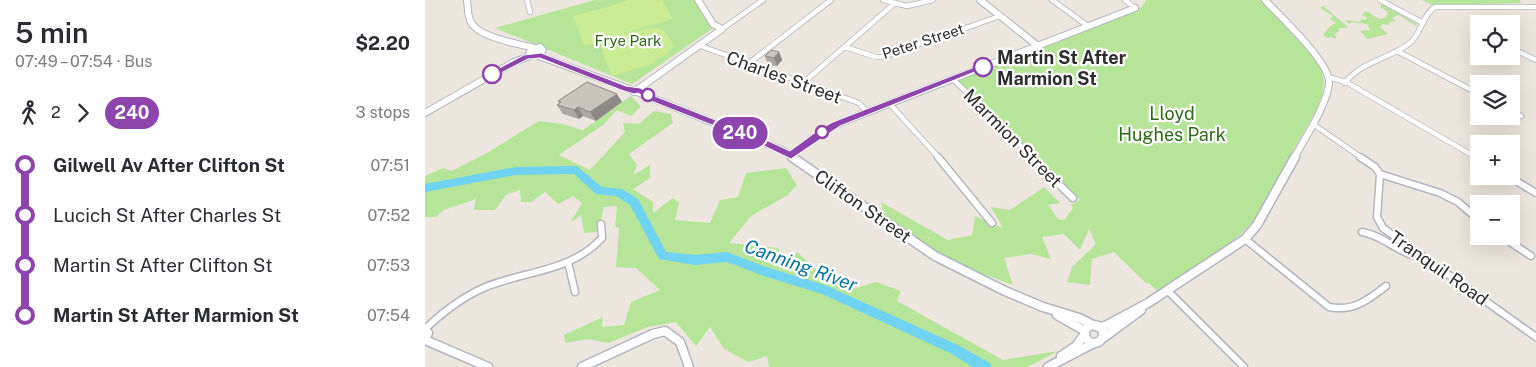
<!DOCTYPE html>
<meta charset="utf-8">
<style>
body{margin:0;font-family:"Public Sans",sans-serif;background:#f7f7f7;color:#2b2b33;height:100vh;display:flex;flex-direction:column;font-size:19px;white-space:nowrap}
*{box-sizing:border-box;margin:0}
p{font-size:16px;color:#7c7c81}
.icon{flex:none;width:28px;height:28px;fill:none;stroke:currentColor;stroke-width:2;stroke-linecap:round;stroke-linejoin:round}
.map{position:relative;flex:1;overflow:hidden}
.details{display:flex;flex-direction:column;background:#fff;width:425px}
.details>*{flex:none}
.badge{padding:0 10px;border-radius:16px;font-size:18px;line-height:32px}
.controls{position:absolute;left:1045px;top:15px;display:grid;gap:10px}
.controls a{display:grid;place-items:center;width:50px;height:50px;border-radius:0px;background:#fff;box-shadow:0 5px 20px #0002;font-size:25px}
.map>.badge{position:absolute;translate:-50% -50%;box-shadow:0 0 0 2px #fff}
.legs{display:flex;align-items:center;gap:8px;height:55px;padding:0 15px;font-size:16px}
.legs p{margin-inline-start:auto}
.head{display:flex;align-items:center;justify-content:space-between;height:85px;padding:0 15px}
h1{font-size:28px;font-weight:600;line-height:38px}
ul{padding:0 15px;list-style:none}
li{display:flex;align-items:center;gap:18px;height:50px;font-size:19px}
li i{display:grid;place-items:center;width:8px;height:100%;margin:0 6px;background:currentColor}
li i::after{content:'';width:12px;height:12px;margin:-6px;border:4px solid;border-radius:50%;background:#fff}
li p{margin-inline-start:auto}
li:first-child i{background:linear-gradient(#0000 50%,currentColor 0)}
li:last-child i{background:linear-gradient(currentColor 50%,#0000 0)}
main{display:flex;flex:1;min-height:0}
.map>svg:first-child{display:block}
</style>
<main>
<section class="details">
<div class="head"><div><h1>5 min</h1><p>07:49 – 07:54 · Bus</p></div><b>$2.20</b></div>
<div class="legs"><svg class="icon" aria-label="walk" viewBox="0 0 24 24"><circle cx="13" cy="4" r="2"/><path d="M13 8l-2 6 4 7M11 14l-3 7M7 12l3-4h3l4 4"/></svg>2<svg class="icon" aria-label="forward" viewBox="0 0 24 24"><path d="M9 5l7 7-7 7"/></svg><b class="badge" style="background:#8e44ad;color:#fff">240</b><p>3 stops</p></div>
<ul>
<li><i style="color:#8e44ad"></i><b>Gilwell Av After Clifton St</b><p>07:51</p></li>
<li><i style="color:#8e44ad"></i><span>Lucich St After Charles St</span><p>07:52</p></li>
<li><i style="color:#8e44ad"></i><span>Martin St After Clifton St</span><p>07:53</p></li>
<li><i style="color:#8e44ad"></i><b>Martin St After Marmion St</b><p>07:54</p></li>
</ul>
</section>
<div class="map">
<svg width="1111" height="367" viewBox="0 0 1111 367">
<rect width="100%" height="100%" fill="#ede6de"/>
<path fill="#b6e59a" d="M170,0H269L287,29L207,84L70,28Z
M721,0H838L883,48L896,67L899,82L897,96L891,110L830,219C804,250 766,270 732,291L724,283H721L689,252L667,259L665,285L642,282L647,267L671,244L664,229L655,250L639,234L617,237L626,259L606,254L579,258L588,285L538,266L460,222L456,202L523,240L547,235L550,216L578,228L566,207L585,210L619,187L635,203L623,205L633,219L639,220L648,208L646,205L655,200L534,83V80L717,7Z
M891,0L923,27L913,29L914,31L909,35L912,37L910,39L906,37L902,38L898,35L905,26L911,23L905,19L908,16L895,8L898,6Z
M997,0H1095L1096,3L1007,5Z
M957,4L992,24L991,26L974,15L967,18L971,21L965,22L963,25L958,24L955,27L963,34L942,39L935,31L945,30L942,24L927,22L924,24L920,20L935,22L936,19L941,20L942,17L937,15L941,11L954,19L960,18L963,12L955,7Z
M206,96L216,107L206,116L192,110L178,125L134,155L165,170L200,132L198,123L214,124L229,111L246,114L248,123L204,154L212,165L208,175L225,165V178L208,189L228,202V213L248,198L254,203L250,220L285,223L295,200L313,197L321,173L361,168L372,185L363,195L326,216L304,243L353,248L360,266L372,252L399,277L428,289L451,282L476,291L472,301L578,360L633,351L603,367H344L342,356L324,362L299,349L285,327L271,346L251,322L223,327L183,343L163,339L140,343L139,335L178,317L177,327L199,325L206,302L235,290L211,268L191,267L194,228L190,226L192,206L179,207L173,232L159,233L156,215L145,223L157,203L148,196L133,204L120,192L106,202H96L95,190L81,195L70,210H49L51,199L19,210L11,217H0V176L18,168L27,171L62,153L114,121L137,124L158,130Z"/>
<path fill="#cbec95" d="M203,0H237L248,19L199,33L200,34C214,31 233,21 243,36C246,41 248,42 248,47L243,54L229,61L230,63L187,76L174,42L159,46L148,16L187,6Z"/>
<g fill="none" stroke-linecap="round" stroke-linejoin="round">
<path fill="#70d3f1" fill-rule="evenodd" d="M151,166L154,168L177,187L197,189L213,199L241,252L270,255L302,252L341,267L400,285L533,345L565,363L566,367H548L525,353L397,294L339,276L302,262L270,265L234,259L205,205L191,196L171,194L149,174L91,175L0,192V184L91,167Z"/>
<g stroke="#b2b5bf" stroke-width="6">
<path id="street-far1" d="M102,0L105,12
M458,0L482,6L508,0
M627,0L663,26
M700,0L710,8
M955,0L998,23
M297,29L338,0
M273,45L434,103L442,112
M420,47L451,57H458L575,16
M1086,48L1111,60
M972,51L1054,94
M323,64L406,0
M903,77L921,82L1052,158
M528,79L608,158
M378,83L470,3
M920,83C936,61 966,59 986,42C996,33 999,13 1010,7H1111
M465,104L514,158
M1086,111L1096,116
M888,124L937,158"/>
</g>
<g stroke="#b2b5bf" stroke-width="9">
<path id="street" d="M513,157L567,223
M606,157L648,198
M935,157L950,167L955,174L952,217L958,228L1111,337
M1050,157L1054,159
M955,174L1015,193L1033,202L1054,220
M1083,176L1111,193
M937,232C957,235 971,251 990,256L993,253
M1076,236L1106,256
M820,239L904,307C928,312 943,300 961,286
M143,262L150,292
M743,291L819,367
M0,329C19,311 38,296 63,286C102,271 147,271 177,238L176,224"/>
</g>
<g stroke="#b2b5bf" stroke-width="8">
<path id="secondary-far1" d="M42,0C43,7 42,17 47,24C57,38 94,44 110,48
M555,0L613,46
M840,0C855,16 903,61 904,81C905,100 879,140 869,158
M115,47L118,50L115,53L104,54L106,50Z
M111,55L207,90L359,151L369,158
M209,92L297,29L288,24L273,0
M0,113L89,62L108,55
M366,155L398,131L412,124L710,8"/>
</g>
<g stroke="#b2b5bf" stroke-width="11">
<path id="secondary" d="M367,157L510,256L580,291L618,307L654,318L670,326
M632,315L660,331
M660 334a9 9 0 1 1 18 0a9 9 0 1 1-18 0Z
M673,327L680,326L723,303L820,239L832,225L870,157
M0,329L3,333L0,339
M678,338L716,310
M0,340L63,367
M636,356L651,346L660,334
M157,367L228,334L240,331L255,342L264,367
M623,367L669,343"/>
</g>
<use href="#street-far1" stroke="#fff" stroke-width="4.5"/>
<use href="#street" stroke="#fff" stroke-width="6"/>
<use href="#secondary-far1" stroke="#fff" stroke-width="6"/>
<use href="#secondary" stroke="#fff" stroke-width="8"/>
</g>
<path fill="#ada9a2" d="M354,52L357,60L352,66L343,65L340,56Z
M133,101L197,102L171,121L158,116L154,119L138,114L132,105L134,103Z"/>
<path fill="#8d8984" d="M354,52L357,60L352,66L349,58Z
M192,94L197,102L171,121L165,112Z
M153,107L158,116L154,119L149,110Z"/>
<path fill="#c9c4bc" stroke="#8d8984" d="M346,50L354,52L349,58L340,56Z
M162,82L192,94L165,112L153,107L149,110L132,105L136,102L133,101Z"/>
<path fill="#8e44ad" stroke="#fff" d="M116,53L201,86L215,88L232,97L339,139L365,151L395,129L408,122L555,65L562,67L415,126L366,159L333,143L226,101L213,93L209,94L196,90L115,58L103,59L70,76L63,74L99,55Z"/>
<g fill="#fff" stroke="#8e44ad" stroke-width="2.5">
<circle cx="558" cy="67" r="9"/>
<circle cx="67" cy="74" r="9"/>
<circle cx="223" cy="95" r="6"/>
<circle cx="397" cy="132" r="6"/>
</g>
<g text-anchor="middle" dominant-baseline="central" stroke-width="4.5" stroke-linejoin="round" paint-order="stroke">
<g font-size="15" fill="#2e6b19" stroke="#fff">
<text x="203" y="40">Frye Park</text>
</g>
<g font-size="15" fill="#2c2c2c" stroke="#fff">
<text transform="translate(498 41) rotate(-18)">Peter Street</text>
</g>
<g font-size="18" font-weight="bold" fill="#2c2c2c" stroke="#fff" text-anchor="start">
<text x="572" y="57">Martin St After<tspan x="572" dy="21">Marmion St</tspan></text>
</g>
<g font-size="18" fill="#2c2c2c" stroke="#fff">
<text transform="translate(359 77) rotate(20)">Charles Street</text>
<text transform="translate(588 138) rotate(45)">Marmion Street</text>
<text transform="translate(438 206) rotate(35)">Clifton Street</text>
<text transform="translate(1014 268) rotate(35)">Tranquil Road</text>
</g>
<g font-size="18" fill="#2e6b19" stroke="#fff">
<text x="747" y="113">Lloyd<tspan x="747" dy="21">Hughes Park</tspan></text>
</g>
<g font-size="19" font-style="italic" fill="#0b73a0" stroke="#fff">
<text transform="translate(376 265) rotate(20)">Canning River</text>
</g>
</g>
</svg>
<div class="controls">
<a><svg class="icon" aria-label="locate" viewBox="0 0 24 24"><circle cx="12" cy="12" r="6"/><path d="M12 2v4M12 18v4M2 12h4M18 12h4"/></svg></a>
<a><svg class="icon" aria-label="layers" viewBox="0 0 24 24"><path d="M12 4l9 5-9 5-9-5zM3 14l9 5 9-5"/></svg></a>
<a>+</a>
<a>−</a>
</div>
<b class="badge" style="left:315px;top:133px;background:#8e44ad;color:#fff">240</b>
</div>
</main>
